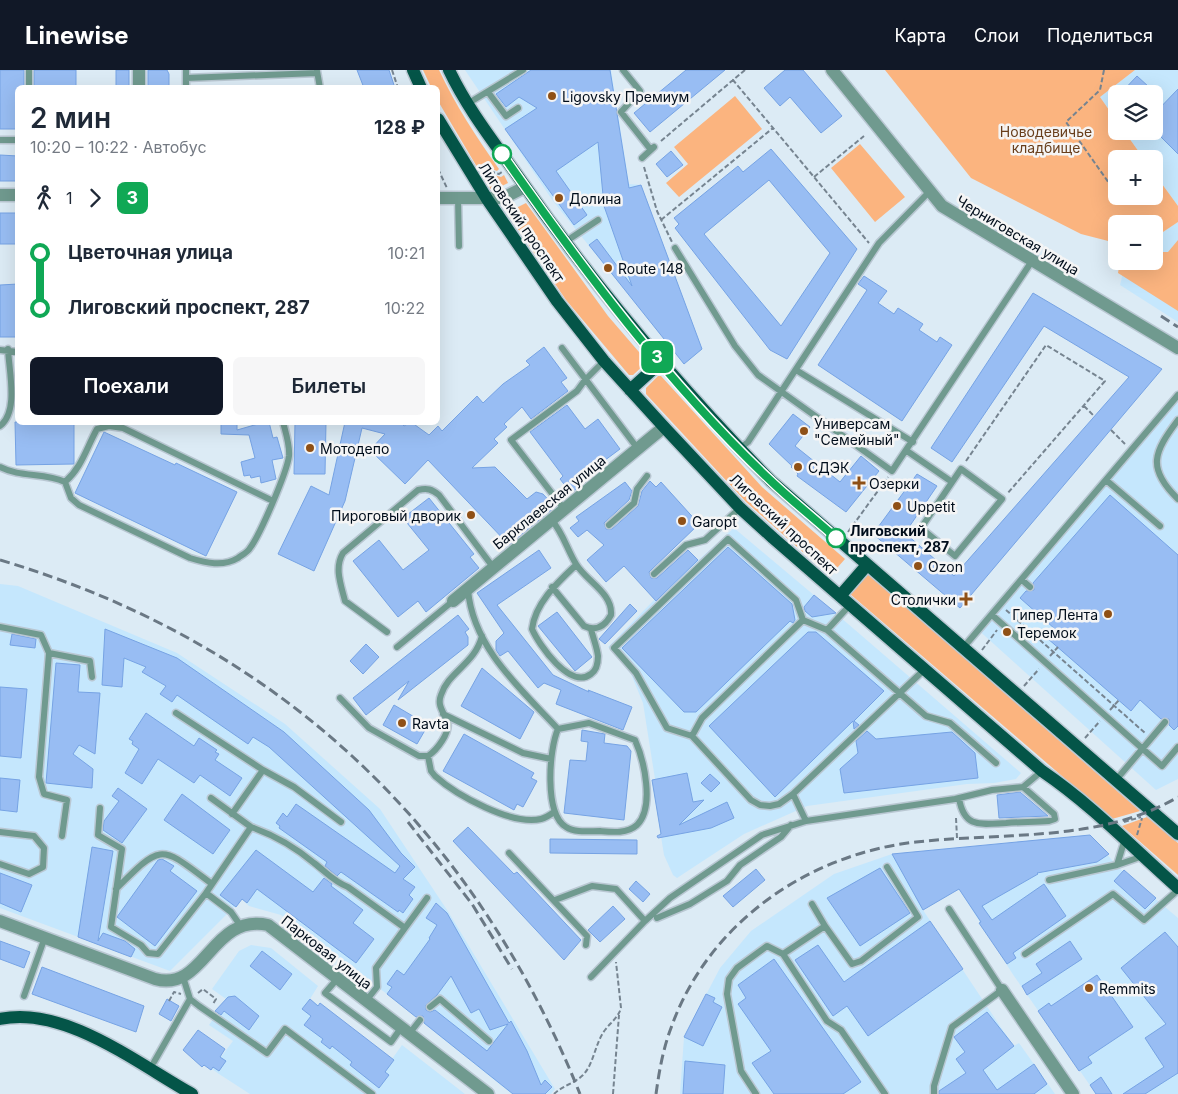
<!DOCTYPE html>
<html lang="ru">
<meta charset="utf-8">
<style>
body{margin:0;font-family:Inter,sans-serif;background:#f6f6f7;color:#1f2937;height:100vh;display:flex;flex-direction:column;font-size:19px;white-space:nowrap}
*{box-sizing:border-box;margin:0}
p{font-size:16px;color:#747a83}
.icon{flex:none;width:28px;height:28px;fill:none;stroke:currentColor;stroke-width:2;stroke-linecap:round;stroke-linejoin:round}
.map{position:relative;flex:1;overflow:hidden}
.details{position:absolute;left:15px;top:15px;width:425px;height:340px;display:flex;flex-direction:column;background:#fff;border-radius:8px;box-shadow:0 5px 20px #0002}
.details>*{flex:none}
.badge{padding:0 10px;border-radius:8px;font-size:18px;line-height:32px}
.controls{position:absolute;left:1108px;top:15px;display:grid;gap:10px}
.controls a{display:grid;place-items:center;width:55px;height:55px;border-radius:8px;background:#fff;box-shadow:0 5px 20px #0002;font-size:25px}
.map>.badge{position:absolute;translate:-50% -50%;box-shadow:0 0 0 2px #fff}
.legs{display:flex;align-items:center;gap:8px;height:55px;padding:0 15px;font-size:16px}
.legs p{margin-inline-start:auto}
.head{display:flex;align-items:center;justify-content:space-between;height:85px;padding:0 15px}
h1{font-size:28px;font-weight:600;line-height:38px}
.primary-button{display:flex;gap:10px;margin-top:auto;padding:10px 15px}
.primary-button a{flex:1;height:58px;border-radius:8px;background:#111827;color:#fff;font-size:20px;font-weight:600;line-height:58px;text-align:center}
.primary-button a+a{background:#f6f6f7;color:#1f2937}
ul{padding:0 15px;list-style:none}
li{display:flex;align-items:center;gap:18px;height:55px;font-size:19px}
li i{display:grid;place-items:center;width:8px;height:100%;margin:0 6px;background:currentColor}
li i::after{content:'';width:12px;height:12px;margin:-6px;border:4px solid;border-radius:50%;background:#fff}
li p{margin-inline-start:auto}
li:first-child i{background:linear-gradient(#0000 50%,currentColor 0)}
li:last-child i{background:linear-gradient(currentColor 50%,#0000 0)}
header{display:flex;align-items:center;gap:30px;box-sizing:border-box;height:70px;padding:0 25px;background:#111827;color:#fff}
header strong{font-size:24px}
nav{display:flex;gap:28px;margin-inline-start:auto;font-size:18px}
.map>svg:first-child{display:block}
</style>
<header>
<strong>Linewise</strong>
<nav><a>Карта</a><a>Слои</a><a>Поделиться</a></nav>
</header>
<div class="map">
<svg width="1178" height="1024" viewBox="0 0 1178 1024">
<rect width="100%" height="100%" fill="#dcebf5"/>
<path fill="#c5e7fd" d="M465,0H611L629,114L641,115L702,279L684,294L553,131Z
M1135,0H1178V136L1154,103V89H1144L1124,61H1154V24H1116V50L1100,27Z
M1178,152V252L1120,215L1126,191H1154V168Z
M1178,320V709L1156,720L975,557Z
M734,458L840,547L1021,703L1016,709L994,713L967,714L807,736L744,764L677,808L673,805L664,785L652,710L655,709L643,633L631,604L608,577L655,529Z
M0,514L18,516L177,583L285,654L380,739L449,843L555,1019L551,1024H512L387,924L281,845L249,836L242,829L170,901L0,838Z
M1090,765L1119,798L1178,848V1024H1096L1012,903L959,819L923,840L1000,956L1014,976L1019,973L1055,1024H680L684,967L720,898L751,861L834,804L892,784Z
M251,875L271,878L318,916L310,929L392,989L402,975L465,1024H250L219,1004L212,999L233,971L209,955L218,942L216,940L226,929L212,919L239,881Z"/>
<path fill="#fbb47f" d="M423,0H439C456,36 476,67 499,99L497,101L480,95L477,97L438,31V18L431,17Z
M885,0H1135L1100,27L1116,50V61H1124L1144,89H1116V126H1154V103L1178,136V152L1154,168V154H1116V173L1081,164L971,108Z
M735,26L762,59L679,127L666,113L688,94L674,77Z
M860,74L905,127L875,152L831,98Z
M485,102L501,107L504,105L508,113L492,121L481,104Z
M526,133L608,246L645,289V294L633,305H629L566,230L509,146L510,141Z
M1178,170V241L1118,203L1120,191H1154V182H1168Z
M658,306H661L762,417L845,489L830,506L746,432L646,324V318Z
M868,504L1140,741L1112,749L850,524Z
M1147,747L1178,773V805L1122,756Z"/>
<path fill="#98bdf3" stroke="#76a3e4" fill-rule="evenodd" d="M0,0H24V18H18V59H0Z
M34,0H76V16H34Z
M116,0H129V18H116Z
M148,0H167L169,4V18H148Z
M357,0H389L395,18H364Z
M531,0H610L629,118L641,115L702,279L684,294L589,175L597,169L632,216L604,136L598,72L556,101L587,145L574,155L505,59L537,38L519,27L506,37L496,24Z
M686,0H725L650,62L634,43Z
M785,0H803L842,46L821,63L790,27L780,36L764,18Z
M1137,6L1149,17L1142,24H1120Z
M1178,19V84L1154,60V44Z
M771,79L857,179L787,289L770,280L675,158L679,154L674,148L738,96L743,102ZM769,110L830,183L781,256L704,164Z
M671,81L683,95L667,107L656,94Z
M0,85L18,86V111H0Z
M0,143H18V174H0Z
M864,206L887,221L878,233L894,244L898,238L923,254L919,260L937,272L940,267L952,275L902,351L818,295L867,220L858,214Z
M18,214V267H0V215Z
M1033,223L1162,299L960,538L873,464L917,404L937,416L905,463L954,506L1129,307L1044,256L952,392L931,378Z
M544,277L567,308L561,312L568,321L531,349L522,337L504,354L507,357L494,369L498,373L472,398L495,397L527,429L536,422L543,424L555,437L509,475L428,390L405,414L370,380L385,364L362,358L345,431L314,501L278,484L311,416L329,425L345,352H400L404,356L411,352L429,365L438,356L442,361L477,326L483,333L503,314L530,295L526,291Z
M567,335L585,359L598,349L620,379L577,411L581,415L571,423L560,409L563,406L530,362Z
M793,344L810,357L795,376L840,412L861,386L879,401L846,442L797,406L798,404L791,397L792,396L769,374Z
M15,352H74V394L16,395Z
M265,352H269L273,368L277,367L283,388L272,390L276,409L261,413L260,406L251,408L250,405L244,406L241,392L255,388L249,365L221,364V353H237V360Z
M295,352H326L325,404H294Z
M104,362L175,395L176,393L237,422L206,486L75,423Z
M650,411L656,417L661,412L699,454L649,502L651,508H657L688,480L698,490L656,531L624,496L606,512L587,490L604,475L587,460L578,467L570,458L579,451L576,447L625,412L632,421L629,430L604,453L606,459H612L638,436L642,421Z
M1110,425L1178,485V656L1174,660L1169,655V649H1161L1140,630L1131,641L1047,568L1055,559L1020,528L1026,521L1034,520L1033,513Z
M429,428L474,484L470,487L479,498L426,542L418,531L398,547L353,491L379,470L403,500L429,480L403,448Z
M728,477L792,534L795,550L793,553L790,551L696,642H684L622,578Z
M539,480L551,498L497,535L553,605L589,622L588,620L632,637L623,660L556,634L561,620L544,613L538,618L508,581L500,586L496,580V571L504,563L477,523Z
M814,525L836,543L812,547L805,541L804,537Z
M630,534L637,541L605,574L599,569Z
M557,542L592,587L575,601L538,556Z
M458,545L469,559L465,562L468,567V575L398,630L409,611L366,645L353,628Z
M105,559L177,588L284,662L369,740L401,783L415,797L403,809L415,817L409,825L413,829L403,843L399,840L398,842L341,802L337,806L325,796L327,792L279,758L280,756L276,753L283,743L287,747L296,734L395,803L400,796L269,677L253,667L248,674L177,625L172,632L160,624L166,616L142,602L146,597L124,588L122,617L102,615Z
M808,562H816L884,621L854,651L859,655L854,659L853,651L775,727L709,656Z
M12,564L36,569L35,578L10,575Z
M366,574L379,587L363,604L350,591Z
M56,593L80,595L78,622L100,623L95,684L79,675L73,684L93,699L92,718L46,713Z
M482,598L534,642L520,669L461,636Z
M0,617L27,619L21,688L0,686Z
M394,635L428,655L417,674L383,655Z
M146,643L194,676L199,668L217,680L215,682L219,684L215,690L242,708L230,726L200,705L194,713L158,689L142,714L125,703L139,679L132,674L133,671L129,669Z
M582,660L605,664L604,673L627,676L631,681L624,750L564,743L570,690L586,691L588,672L581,671Z
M867,661L876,669L952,662L975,683L978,708L844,723L840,699L858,683L856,671Z
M464,664L534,703L531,708L537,711L523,737L517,734L514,740L443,701Z
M687,703L693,732L704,730L679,755L727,732L734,748L711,758L658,768L657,766L661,764L652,710Z
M710,704L720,713L711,722L701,713Z
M0,708L20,710L17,742L0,740Z
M118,718L147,739L122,773L103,760L104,751L119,731L112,726Z
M1020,722L1033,733L1048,746L999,748L997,725Z
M182,724L230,760L213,784L164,750Z
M468,757L514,804L517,802L581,870L564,890L453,771Z
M1090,765L1109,784L1097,792L1037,803L1038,804L982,836L992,850L1044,814L1066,846L1013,883L1016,888L1007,894L979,853L981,852L959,819L923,840L892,784Z
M550,769L637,770V784L550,783Z
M92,777L113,781L98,871L103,863L125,871L135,879L131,887L78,867Z
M256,780L313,822L324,808L332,814L331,816L363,840L353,853L374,869L356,893L257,819L247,833L242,829L236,837L220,825Z
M162,789L174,796L170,801L197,821L155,876L117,847L158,790Z
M880,798L910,843L860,876L827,828Z
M756,799L765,810L733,837L723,826Z
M1124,800L1156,828L1145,839L1114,811Z
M0,803L32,815L21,842L0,833Z
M636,811L650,824L643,832L629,819Z
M436,833L447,843L509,953L511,951L527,981L541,1015L545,1010L552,1017L545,1024H513L424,953L423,946L416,947L387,924L392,917L387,914L397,900L404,905L430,869L429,868L437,855L426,848ZM451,906L471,943L479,939L490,960L508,954L487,981L435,940L430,942L426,940V935L437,925Z
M613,836L625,849L600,872L588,860Z
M930,851L963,899L868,966L847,936L833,946L795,890L818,875L844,912Z
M1165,862L1178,877V1003L1145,1024H1123L1164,997L1145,968L1166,954L1121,898Z
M0,871L30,882L24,898L0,889Z
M1070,871L1082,889L1027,925L1022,916L1042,903L1036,894Z
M262,881L292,904L280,920L250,896Z
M774,889L861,1012L843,1024H774L752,993L771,981L738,934L746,928L738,915Z
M42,897L144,936L136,962L32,924Z
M1097,905L1133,957L1088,987L1092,993L1079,1001L1038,941L1049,933L1051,936Z
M706,924L715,928L713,932L722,937L703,976L684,967Z
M235,926L259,946L249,960L224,941L221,945L215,941L228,927Z
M167,929L179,936L171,951L159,944Z
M310,929L318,936L320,933L394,990L385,1002L389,1005L379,1018L350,995L352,992L332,976L330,979L321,972L323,969L304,955L311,946L302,939Z
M987,942L1014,976L983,1000L997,1020L1034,994L1047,1014L1034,1024H939V1021L966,1003L956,989L965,982L954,967Z
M198,960L225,979L220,987L226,991L219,1001L213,997L211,1000L204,995L202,997L183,980Z
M685,991L725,995L723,1024H683Z
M1101,1007L1112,1024H1096L1090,1015Z"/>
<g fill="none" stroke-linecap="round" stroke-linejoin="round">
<g stroke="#b9c7d2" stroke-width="9">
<path id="service" d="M186,0V18
M623,0L640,21L621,42L651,80
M317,1L320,18
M186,8L317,3
M29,18V0
M488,22L506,46L518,38
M467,34L523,0
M0,70H18
M642,88L654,77
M458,128L459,176
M565,172L598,150
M675,178L735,276L758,305L892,401L1032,191
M562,278L638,379
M0,280L18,282
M796,300L913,372
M1178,350C1154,382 1146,398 1178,429
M0,356C19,341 9,302 8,279
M739,379L748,372L879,173L929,122
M907,381L952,412
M0,397C21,408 44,402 65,412L71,428L79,435L190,488C206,493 223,497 238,488C242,485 248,482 250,478C260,465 287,402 289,386C290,375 286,364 283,352
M961,399L1002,429L955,486L921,458Z
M1106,410L1160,456
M65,412C82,397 86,379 97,359L109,356L123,358L273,431
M564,439L511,370L577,321L585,310L604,291
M551,449C563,463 567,479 576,494C586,511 613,523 611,545C605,556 596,562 584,556L552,517
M609,455L634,433L637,419L647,406
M576,495C558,512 535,533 532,559C539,575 570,620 591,604C597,600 598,593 598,586C597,577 593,568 591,559
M654,504L686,475L705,470L740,438
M1022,510L1030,517
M468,520C473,578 521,619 558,659C549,679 544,744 566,757C575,763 589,761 600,761C611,762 627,764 637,755C655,737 644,690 635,670L589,653L558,659
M850,535L827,560L926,646L950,653L996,693
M992,545L1162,696L1178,677
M803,550L796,530L728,469L614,578L636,603L667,658L692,666L751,730L760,735L770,736L779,734L793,724L925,599
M0,557L41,565L49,583L39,707L44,724L67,730L62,766
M387,562L345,531C341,515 334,498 343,483L418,420C427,418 432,419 439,425L493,497
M397,577L453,531
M963,578L1178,325
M49,583L90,591L92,607
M340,628L369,658L419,686H428C437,680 451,662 447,651C443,641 437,635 441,625C448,602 475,594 482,566
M176,643L263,700L232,744
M443,644L523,683L551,689
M692,666L702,648L803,550L827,560
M428,686L431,701L435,706C456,725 512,756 541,749C545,748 550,745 554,742
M263,700L294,717L341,752
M1116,710L1165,652
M793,724L806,751
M211,728L251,757L206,823L231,842L240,855
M959,728C964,759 981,754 1006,753C1020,752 1035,752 1049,751L1055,749L1054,744L1023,717
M100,738L98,765L122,779L111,857L141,875L148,883L158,884L206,823
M251,757C274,765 295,777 314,793C326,802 334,812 348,817L405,858L427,828
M0,762L34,766L44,778L43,797L29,804L0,794
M1125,769L1117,795L1143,786
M509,783L587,866L586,875
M1049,810L1117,795
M116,819C163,772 160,775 212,814
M555,830L592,816L616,819L645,851
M812,834L825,856L852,894L861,891L918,847L887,797
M657,848L690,834L727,811L740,795L781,767L791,755
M783,884L827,951L841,960L885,1024
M1025,884L1113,824L1144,850L1178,820
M183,907L190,929L199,936L267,983L285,959L372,1024
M591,907L645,851L670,828L762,765L806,751L955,729L992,720L1023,717L1042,701
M338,908L325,923L391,972L401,958
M24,926L45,867
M366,931L377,917L376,898L405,858
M430,937L440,929L489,971
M409,964L420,950
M154,992L190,929
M756,1024L741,1001L727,924L729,909L737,898L767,876L783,884L825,856
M934,1024V1016L952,957L1002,920L949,839"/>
</g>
<g stroke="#b9c7d2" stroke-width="15">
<path id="minor" d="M832,0L942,136L1178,278
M139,18V0
M0,125H18
M438,128H503L525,117
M453,531L664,357
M1002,920L1073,1024"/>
</g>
<g stroke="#b9c7d2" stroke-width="15">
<path id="tertiary" d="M0,851L155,909C205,923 211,843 268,855L488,1024"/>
</g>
<g stroke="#b9c7d2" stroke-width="15">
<path id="primary" d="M413,0L421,18
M449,0C467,38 493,71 517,105C593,215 678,316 771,411L1178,764
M438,49L487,129L557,231L604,291L664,357L740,438L773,468L1042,701C1092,735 1133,778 1178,818
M630,320L661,292
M840,526L867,495
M0,949C64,935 138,994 192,1024"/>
</g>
<path stroke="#768490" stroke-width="2" stroke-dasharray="5 2.5" stroke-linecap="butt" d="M392,0L398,18
M745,0L733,10L869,173
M1104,0L1100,20L1066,52L1116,123
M661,71L733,10
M644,97L657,141L672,172
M438,99L447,118
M483,99L499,104L502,102
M814,107L864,66
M1118,126L1122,132
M661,150L773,58
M1084,336L1094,346
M1111,360L1125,374
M966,391L1046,275L1105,311L1007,424
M848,462L888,407
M1006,540L1145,663
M982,580L997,560
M1050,586L1058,577
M1024,616L1039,599
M1110,640L1119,630
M1085,668L1100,651
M956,748L957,768
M1124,752L1141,747
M1137,765L1142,748
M198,923L203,919L216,929L213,934
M169,931L174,922L181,924
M554,1024C562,1016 575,1013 583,1005C594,994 595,973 605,960C611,952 618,948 621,938L616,892
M613,1024L619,945"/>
<use href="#service" stroke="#709a8f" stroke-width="6"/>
<use href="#minor" stroke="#709a8f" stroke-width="12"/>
<use href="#tertiary" stroke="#709a8f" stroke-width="12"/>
<use href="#primary" stroke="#045548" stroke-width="12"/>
<path stroke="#6a7884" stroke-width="3" stroke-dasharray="10 5" stroke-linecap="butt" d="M1161,246L1178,257
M0,490C277,572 473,757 580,1024
M408,752L472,834L512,899
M656,1024C659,1002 663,979 671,958C708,853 808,784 916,772C1003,762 1100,773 1178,727"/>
</g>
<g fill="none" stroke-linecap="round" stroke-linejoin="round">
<g stroke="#fff" stroke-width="11">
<path id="line-1" d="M502,84C582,198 669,315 771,411C792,431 815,449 836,468"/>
</g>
<use href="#line-1" stroke="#10a855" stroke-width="8"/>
</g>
<g fill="#8f5016" stroke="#f5f5f5" stroke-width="2">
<circle cx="552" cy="26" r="5"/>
<circle cx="559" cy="128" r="5"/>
<circle cx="608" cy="198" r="5"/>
<circle cx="804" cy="361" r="5"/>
<circle cx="310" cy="378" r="5"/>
<circle cx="798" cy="397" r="5"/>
<path d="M856.5 405.5h5v5h5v5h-5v5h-5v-5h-5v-5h5z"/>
<circle cx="897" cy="436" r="5"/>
<circle cx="471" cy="445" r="5"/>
<circle cx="682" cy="451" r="5"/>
<circle cx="918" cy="496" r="5"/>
<path d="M963.5 521.5h5v5h5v5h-5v5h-5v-5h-5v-5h5z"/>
<circle cx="1108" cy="544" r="5"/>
<circle cx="1007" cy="562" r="5"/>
<circle cx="402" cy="653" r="5"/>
<circle cx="1089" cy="918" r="5"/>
</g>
<g fill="#fff" stroke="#10a855" stroke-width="2.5">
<circle cx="502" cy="84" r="9"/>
<circle cx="836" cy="468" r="9"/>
</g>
<g text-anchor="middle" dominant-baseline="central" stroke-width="5" stroke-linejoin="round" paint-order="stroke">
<g font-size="14" fill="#000d1b" stroke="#f5f5f5" text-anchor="start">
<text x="562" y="26">Ligovsky Премиум</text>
<text x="569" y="128">Долина</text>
<text x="618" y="198">Route 148</text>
<text x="814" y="353">Универсам<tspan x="814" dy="16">"Семейный"</tspan></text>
<text x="320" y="378">Мотодепо</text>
<text x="808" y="397">СДЭК</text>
<text x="869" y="413">Озерки</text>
<text x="907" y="436">Uppetit</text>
<text x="461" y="445" text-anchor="end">Пироговый дворик</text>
<text x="692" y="451">Garopt</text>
<text x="928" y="496">Ozon</text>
<text x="956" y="529" text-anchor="end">Столички</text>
<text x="1098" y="544" text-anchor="end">Гипер Лента</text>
<text x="1017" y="562">Теремок</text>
<text x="412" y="653">Ravta</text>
<text x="1099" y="918">Remmits</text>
</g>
<g font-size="14" fill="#683e1b" stroke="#f5f5f5">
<text x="1046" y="61">Новодевичье<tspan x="1046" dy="16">кладбище</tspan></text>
</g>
<g font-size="14" fill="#000d1b" stroke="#f5f5f5">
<text transform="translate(522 152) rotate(56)">Лиговский проспект</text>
<text transform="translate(1018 165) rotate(31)">Черниговская улица</text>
<text transform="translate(549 432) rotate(-39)">Барклаевская улица</text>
<text transform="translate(784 454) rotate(43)">Лиговский проспект</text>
<text transform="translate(327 882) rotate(38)">Парковая улица</text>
</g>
<g font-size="14" font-weight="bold" fill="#000d1b" stroke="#f5f5f5" text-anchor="start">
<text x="850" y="460">Лиговский<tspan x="850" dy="16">проспект, 287</tspan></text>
</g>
</g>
</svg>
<div class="controls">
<a><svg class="icon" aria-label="layers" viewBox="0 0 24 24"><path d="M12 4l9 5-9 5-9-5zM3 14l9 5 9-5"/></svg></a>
<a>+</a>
<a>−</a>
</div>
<b class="badge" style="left:657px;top:287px;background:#10a855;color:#fff">3</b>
<section class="details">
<div class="head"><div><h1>2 мин</h1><p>10:20 – 10:22 · Автобус</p></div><b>128 ₽</b></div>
<div class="legs"><svg class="icon" aria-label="walk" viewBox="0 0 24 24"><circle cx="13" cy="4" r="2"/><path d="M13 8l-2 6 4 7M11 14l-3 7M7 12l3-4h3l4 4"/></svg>1<svg class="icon" aria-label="forward" viewBox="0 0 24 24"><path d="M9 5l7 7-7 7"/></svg><b class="badge" style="background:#10a855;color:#fff">3</b></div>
<ul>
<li><i style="color:#10a855"></i><b>Цветочная улица</b><p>10:21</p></li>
<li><i style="color:#10a855"></i><b>Лиговский проспект, 287</b><p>10:22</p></li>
</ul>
<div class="primary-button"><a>Поехали</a><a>Билеты</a></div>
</section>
</div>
